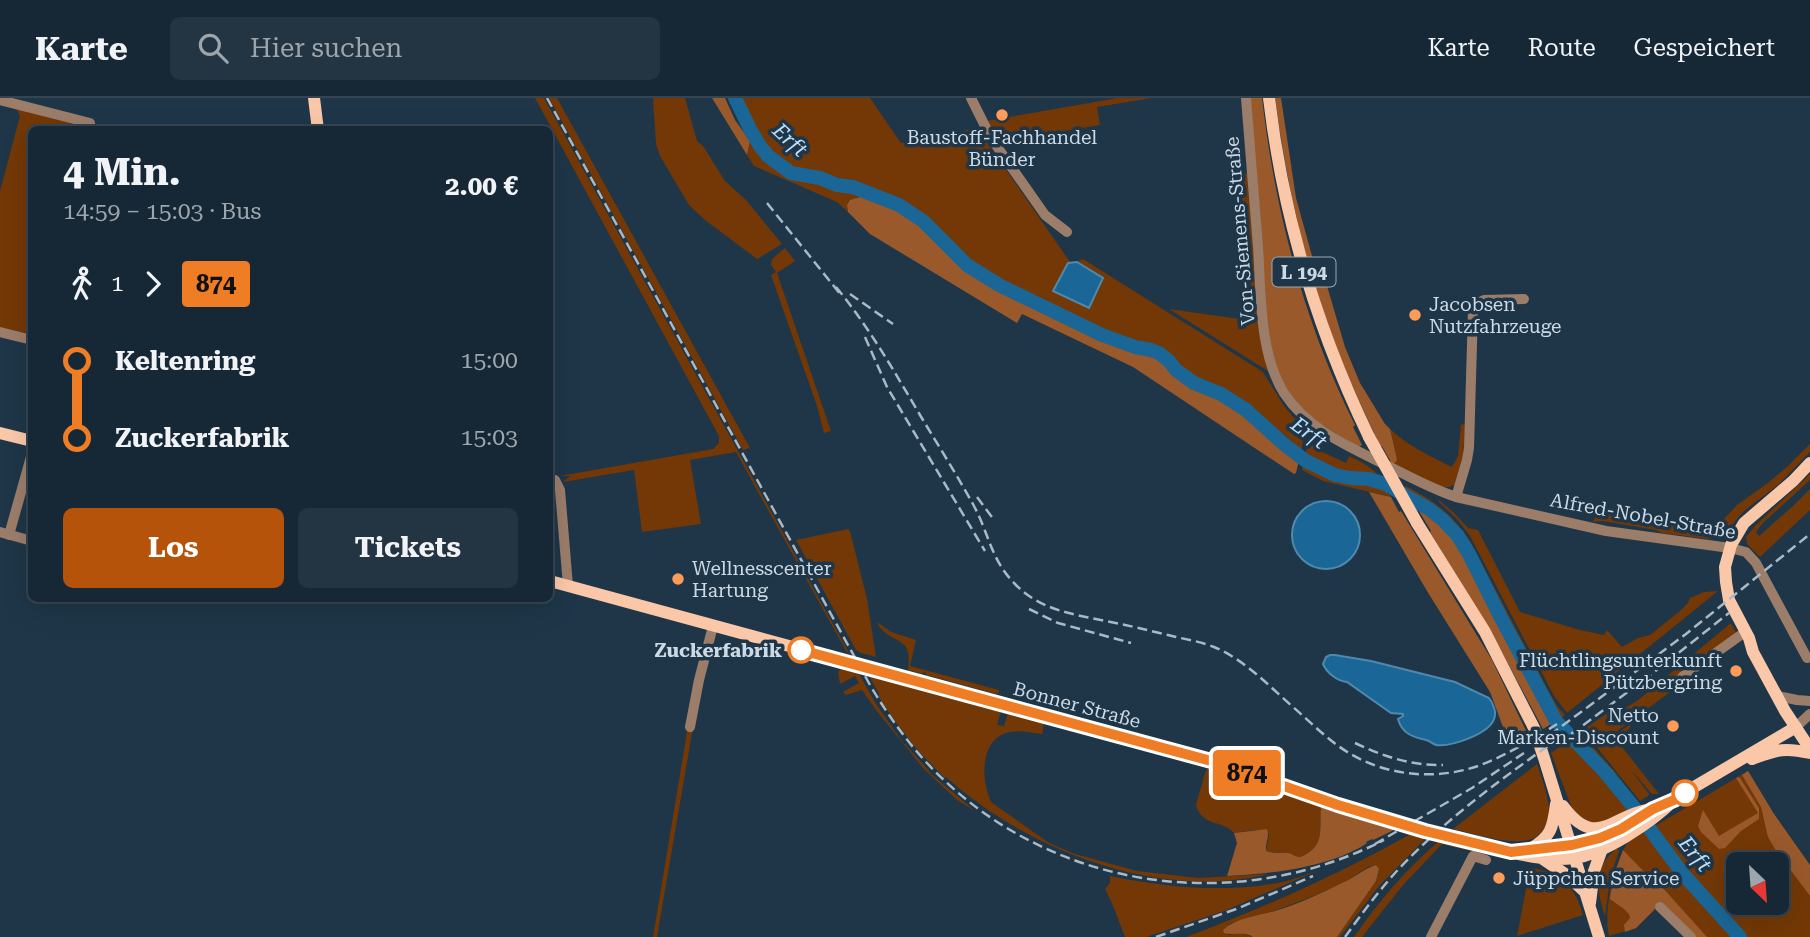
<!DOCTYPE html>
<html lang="de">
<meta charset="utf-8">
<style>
body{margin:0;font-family:"Roboto Serif",serif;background:#233442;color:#f1f3f6;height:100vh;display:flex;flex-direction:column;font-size:26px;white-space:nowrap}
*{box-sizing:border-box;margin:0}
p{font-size:23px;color:#9ea6ad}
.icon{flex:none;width:38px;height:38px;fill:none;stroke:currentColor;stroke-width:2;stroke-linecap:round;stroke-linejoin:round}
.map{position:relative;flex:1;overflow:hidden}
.drawer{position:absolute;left:28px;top:28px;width:525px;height:476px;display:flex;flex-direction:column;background:#162836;border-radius:10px;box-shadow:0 7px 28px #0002,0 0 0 2px #354451}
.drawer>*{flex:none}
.badge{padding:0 14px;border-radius:5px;font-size:24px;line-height:46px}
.needle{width:46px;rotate:155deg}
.controls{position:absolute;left:1726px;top:754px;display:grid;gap:14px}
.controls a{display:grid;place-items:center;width:63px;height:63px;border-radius:10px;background:#162836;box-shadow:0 7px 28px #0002,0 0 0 2px #354451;font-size:35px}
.map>.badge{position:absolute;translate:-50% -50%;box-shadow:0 0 0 4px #fff}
.legs{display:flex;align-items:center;gap:10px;height:77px;padding:0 35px;font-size:23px}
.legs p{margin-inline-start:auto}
.overview{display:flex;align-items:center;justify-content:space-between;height:119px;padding:0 35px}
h1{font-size:38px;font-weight:700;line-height:52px}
.cta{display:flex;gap:14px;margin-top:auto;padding:14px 35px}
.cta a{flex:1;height:80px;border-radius:10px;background:#b45309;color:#fff;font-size:28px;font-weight:700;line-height:80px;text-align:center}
.cta a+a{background:#233442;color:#f1f3f6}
ul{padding:0 35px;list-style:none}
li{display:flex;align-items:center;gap:24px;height:77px;font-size:26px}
li i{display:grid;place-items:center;width:10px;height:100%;margin:0 9px;background:currentColor}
li i::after{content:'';width:18px;height:18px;margin:-9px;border:5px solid;border-radius:50%;background:#162836}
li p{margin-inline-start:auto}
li:first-child i{background:linear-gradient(#0000 50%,currentColor 0)}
li:last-child i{background:linear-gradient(currentColor 50%,#0000 0)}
header{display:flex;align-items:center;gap:42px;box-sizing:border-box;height:98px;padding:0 35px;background:#162836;border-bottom:2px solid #354451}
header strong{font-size:33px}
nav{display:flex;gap:38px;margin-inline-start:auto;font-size:24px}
.search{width:490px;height:63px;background:#233442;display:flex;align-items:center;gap:18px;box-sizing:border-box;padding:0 24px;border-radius:10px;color:#9ea6ad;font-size:26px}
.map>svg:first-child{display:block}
</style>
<header>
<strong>Karte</strong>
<div class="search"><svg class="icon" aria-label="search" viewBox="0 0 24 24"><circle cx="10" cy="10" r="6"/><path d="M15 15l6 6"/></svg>Hier suchen</div>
<nav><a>Karte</a><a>Route</a><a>Gespeichert</a></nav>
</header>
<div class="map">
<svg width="1810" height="839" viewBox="0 0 1810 839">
<rect width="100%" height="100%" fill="#1e3648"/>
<path fill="#733806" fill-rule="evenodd" d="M535,0H544L850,557L846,553L736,354L690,362L701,426L642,434L634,372L563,384L570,378H560L713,351L719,345V338Z
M549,0H557L750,350L743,352Z
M653,0H685L697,43L703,48L725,83L747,103L782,146L757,161L705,122L689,107L660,58L656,46Z
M741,0H870L901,45L977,30L1070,164L1068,165L1054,193L1089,209L1103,181L1076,164L1083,161L1263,274L1284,308L1305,333L1301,355L1294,346L1284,336L1272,330L1243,306L1224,294L1196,282L1182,272L1164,255L1151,248L1137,245L1102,233L1019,193L999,181L978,173L943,138L937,130L918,116L903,106L875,93L855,86L838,84L809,75L790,72L765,51L756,37L750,28Z
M1118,0H1152L1097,9L1100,27L1006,43L997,38L986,23Z
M16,10L91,31L32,32L31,241L0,231V93L20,18Z
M750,43L768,63L789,78L803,81H812L838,91L850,92L867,97L850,102L847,107L848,114L837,104L754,68L747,57Z
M1239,73L1238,82H1241L1240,73L1247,76L1249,80L1269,272L1268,273L1169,211L1254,223L1244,116L1243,115L1235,74Z
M785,150L795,163L777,175L831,333L824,335L817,308L771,177L776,174L771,167L772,161Z
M1461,326L1465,327L1463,360L1454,387L1449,389H1442L1392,366L1397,361L1390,331C1408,348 1430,358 1452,369L1458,358Z
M1314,338L1317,339L1318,352L1346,365L1349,358C1360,363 1374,370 1381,381C1369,378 1359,379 1346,377C1331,375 1317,367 1305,359L1308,343Z
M1810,346V354L1779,386L1744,413L1722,438L1708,441L1662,435L1656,432L1602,423L1593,424L1597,414L1591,411L1715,428L1717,423L1724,421L1737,407L1769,384L1788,368Z
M1304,364L1321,374L1338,380L1370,384L1383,388L1391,399L1323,383L1302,372Z
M1810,376V382L1763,425L1756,434L1759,438L1793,408L1810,391V412L1760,459L1747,446L1746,439L1755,428Z
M1404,387C1432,401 1453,417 1470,443L1548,592L1557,608L1565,617L1559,621L1462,438L1439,414L1411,399Z
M1439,402L1454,415L1468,430L1478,432L1520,514L1580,532L1604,537L1607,532L1622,549L1638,540L1650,537L1680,513L1688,505L1690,500L1704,494L1718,493L1567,615L1554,598L1470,438L1457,421L1439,404Z
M848,431L850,433L867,501L876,559L861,555L856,552L796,442Z
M877,524L891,534L916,542L910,568L999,592V595L996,596L926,577V575L924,574L922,576L908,572C914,534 888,548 877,524Z
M1731,525L1736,535L1709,555L1703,557L1679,577L1674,591L1605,642L1597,640L1587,633C1596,640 1605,643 1613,651L1609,641L1632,625L1628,633L1621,638L1623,641L1619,645L1659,696H1652L1631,672L1649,696L1648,698L1640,703L1583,632L1612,612H1622L1637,603Z
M844,570L858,574L876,606L904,646H905L929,673L931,676L975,713L957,702L924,671L876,612L862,592L846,597L843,594L859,585L855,578L840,586L838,574L841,571Z
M868,576L1001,613L997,627L1004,628L1008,615L1044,625L1042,636C1032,635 1020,632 1010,634C979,640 981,682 991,704L1049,745L1075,756L1137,773L1198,780L1269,776C1159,803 1028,753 946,679L945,680C919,656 898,629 879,599V596Z
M688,628L693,629L657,839H653Z
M1580,634L1615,674L1638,705L1615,719L1600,725L1589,724L1573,713L1551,655Z
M1537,666C1544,687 1553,709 1548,731L1544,730C1541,735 1537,739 1532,741C1510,748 1474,736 1453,731Z
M1208,670L1321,709C1319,727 1325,744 1308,755C1305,757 1301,759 1298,759C1290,759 1295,757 1287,755C1280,753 1273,756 1266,753L1269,736L1254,732L1234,735C1222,721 1203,730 1196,707L1205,675Z
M1748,673L1774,716L1810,767V839H1696L1661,805L1636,830L1609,838C1603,813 1614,765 1628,744ZM1738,766H1776V805H1738Z
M1409,737H1416L1426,740L1379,788L1340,839H1337L1376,783L1379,771L1376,767L1368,769L1345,784L1316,797L1277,812L1230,826L1228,837L1241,835L1253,839H1186C1263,810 1337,777 1409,737Z
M1439,743L1470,751L1467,752L1442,746L1403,787L1362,839H1354C1378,804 1406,771 1439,743Z
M1616,751H1618L1619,753L1610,780L1605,819C1597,792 1592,771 1616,751Z
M1530,770C1561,774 1575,788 1583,817L1517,838Z
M1319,772L1224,813L1146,839H1125L1112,805L1105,791L1110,785V778C1168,790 1225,795 1283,784C1295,781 1307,776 1319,772Z"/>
<path fill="#99592b" d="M712,0H725L735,22L750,43L747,57Z
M1250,0H1262C1275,113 1304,225 1355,327L1353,329L1362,347L1359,349C1331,333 1303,318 1286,289C1262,250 1265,198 1262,154C1258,103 1254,51 1250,0Z
M1275,0H1281L1296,100L1314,165L1322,171L1345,249L1360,285L1385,326L1390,331L1397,361L1396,364L1392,366L1382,348H1380C1358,300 1334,251 1318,199C1298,134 1284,68 1275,0Z
M867,97L898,109L918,121L947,151L963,172L972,175L1013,199L1080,228L1101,240L1161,261L1179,280L1192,288L1233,307L1291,356L1299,362L1296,375L1294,376L1133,269L1022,216L1017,225L870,136L848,114L847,107L850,102Z
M1369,394L1391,399L1399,414L1401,413L1492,562L1529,639L1510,648L1490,594L1427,493Z
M1414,405C1436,417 1448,428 1463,448L1548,615L1554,624L1543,631L1490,532L1430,434L1431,433Z
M1748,673L1774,716L1810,767V798L1775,751L1768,739L1761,709L1742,677Z
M1738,679L1740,680L1759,710V721L1741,733L1725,750L1719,751L1701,734L1698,728L1703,712L1719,738L1758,715L1736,680Z
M1321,709L1396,731L1373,742L1372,741L1366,744L1367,745C1359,751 1350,754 1342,758C1304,772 1267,776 1227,778L1237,745L1234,735L1267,731C1270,739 1265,745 1266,753C1274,756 1280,754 1288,755C1291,755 1294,758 1298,759C1301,759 1305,757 1308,755C1325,744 1319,727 1321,709Z
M1623,752L1654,784L1662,789L1707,839H1696L1661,805L1636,830L1625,834L1624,827L1630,820L1629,816L1624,811L1610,801L1613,780Z
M1376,767L1379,771L1376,783L1337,839H1253C1243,833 1235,838 1224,835L1223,832C1236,820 1258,818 1275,813C1298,806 1320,796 1342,785C1354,780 1363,771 1376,767Z"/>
<path fill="#1a6696" stroke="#4f89ae" stroke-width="2" d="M1077,164L1103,180L1089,210L1053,193L1068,165Z
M1292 437a34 34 0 1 1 68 0a34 34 0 1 1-68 0Z
M1330,557H1335L1371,563L1455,584L1489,600C1493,605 1497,614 1494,621C1489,636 1451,649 1436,647C1433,646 1430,643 1426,642C1413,639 1402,636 1398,621L1403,618V616L1391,615L1347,584C1337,583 1327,575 1323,566L1326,559Z"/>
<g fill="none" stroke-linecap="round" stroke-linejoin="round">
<path stroke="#4f89ae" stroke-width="2.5" d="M1611,682L1612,673"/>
<path stroke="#1a6696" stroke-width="14" d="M735,0L750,31L760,48L768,58L791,75L820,80L837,87L853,89L899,107L923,123L967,167L999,187L1102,237L1135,249L1151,252L1159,255L1169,263L1176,272L1194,285L1221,296L1246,312L1285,347L1306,363L1335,377L1350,380L1369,381L1385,386L1429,411L1443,422L1458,438L1469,456L1500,518L1556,623L1604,673L1632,707L1683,776L1740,839"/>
<path stroke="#9b7d6a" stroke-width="10" d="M971,0L991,40L1045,117L1067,134
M1246,0C1250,50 1254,99 1258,149C1261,194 1259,256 1284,295C1308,332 1350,349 1388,368C1410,379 1432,391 1456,399L1606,433L1730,450L1746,454L1756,465L1807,560
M0,2L90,25
M0,234L32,242
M555,382L560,392L568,488
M1456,399L1467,362L1469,350L1473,211L1475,206L1484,202L1524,201
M0,434L32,443
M9,437L32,355
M1682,579L1745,534
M1777,598L1797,602L1810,603
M690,629L699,582L713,528
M1796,629L1810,616
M1660,809L1691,839
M1431,839L1473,758L1486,762"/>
<path stroke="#fac8a9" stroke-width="12" d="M314,0L318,32
M1269,0C1283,119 1317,231 1369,339
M0,335L32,343
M1810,365L1793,383L1744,425L1731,447L1725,469L1726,484L1729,502L1749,540L1753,554L1785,613L1810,651
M1417,425L1485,534L1534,630L1544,660L1599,839
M550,483L1190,657C1232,669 1273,686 1315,700C1369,718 1424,733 1479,746C1511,754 1541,764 1574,760C1604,756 1652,724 1674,702
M1752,661C1777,652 1783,649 1810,655
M1667,705L1796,629
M1563,708C1597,754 1613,715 1653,711
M1530,751C1551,739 1553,730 1556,706
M1523,753C1560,748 1596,746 1629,725
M1543,761L1568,778L1583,792
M1590,805L1594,773L1602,751"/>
<path stroke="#a9b9c6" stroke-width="2.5" stroke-dasharray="10 5" stroke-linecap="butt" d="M547,0L870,587C886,614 904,640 926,664C1044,791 1231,820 1384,742
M767,105L841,197
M836,189C869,229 894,273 920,317C938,347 957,377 974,408C989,436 991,462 1015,486C1040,512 1072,516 1106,523C1127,527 1147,532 1168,537C1183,541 1199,543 1214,549C1245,562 1268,587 1293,609C1308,622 1322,636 1337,647C1377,677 1431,684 1478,668C1505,658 1532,642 1557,626
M850,196L893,226
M865,239L887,289L985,453
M977,399L994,422
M1029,511L1058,525L1131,545
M1550,637L1686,536L1810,436
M1355,645C1382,658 1412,668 1443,667
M1559,645L1648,579L1729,515
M1375,746L1472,690L1524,655
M1156,839L1239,810L1313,778
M1345,839C1361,817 1377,795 1395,775C1445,721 1505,678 1565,636"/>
<path stroke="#fac8a9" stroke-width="12" d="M1369,339L1417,425"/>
</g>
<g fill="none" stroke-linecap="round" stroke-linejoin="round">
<g stroke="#fff" stroke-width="16">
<path id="line-1" d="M801,552L1215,664L1338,707L1425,733L1511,754L1572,747L1600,740L1621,731L1653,711L1674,702L1685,695"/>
</g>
<use href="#line-1" stroke="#ef7d26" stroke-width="10"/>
</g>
<g fill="#fe9b58" stroke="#1e3648" stroke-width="2.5">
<circle cx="1002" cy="17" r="7"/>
<circle cx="1415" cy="217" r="7"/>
<circle cx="678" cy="481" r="7"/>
<circle cx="1736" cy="573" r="7"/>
<circle cx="1673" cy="628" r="7"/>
<circle cx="1499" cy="780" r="7"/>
</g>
<g fill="#fff" stroke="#ef7d26" stroke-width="3.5">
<circle cx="801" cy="552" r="12"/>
<circle cx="1685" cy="695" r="12"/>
</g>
<g text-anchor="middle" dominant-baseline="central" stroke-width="7" stroke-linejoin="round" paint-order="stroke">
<rect fill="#1e3648" stroke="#98a9b7" stroke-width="2" x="1272.5" y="159.5" width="63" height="29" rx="5"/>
<g font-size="18" font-weight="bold" fill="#ccdae6">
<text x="1304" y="174">L 194</text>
</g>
<g font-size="19" fill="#ccdae6" stroke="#1e3648" text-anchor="start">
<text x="1002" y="39" text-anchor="middle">Baustoff-Fachhandel<tspan x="1002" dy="22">Bünder</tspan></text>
<text x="1429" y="206">Jacobsen<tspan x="1429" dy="22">Nutzfahrzeuge</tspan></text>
<text x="692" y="470">Wellnesscenter<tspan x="692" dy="22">Hartung</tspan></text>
<text x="1722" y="562" text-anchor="end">Flüchtlingsunterkunft<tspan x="1722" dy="22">Pützbergring</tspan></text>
<text x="1659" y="617" text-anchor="end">Netto<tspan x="1659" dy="22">Marken-Discount</tspan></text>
<text x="1513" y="780">Jüppchen Service</text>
</g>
<g font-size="19" fill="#ccdae6" stroke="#1e3648">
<text transform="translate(1240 133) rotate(-95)">Von-Siemens-Straße</text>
<text transform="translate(1643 418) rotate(10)">Alfred-Nobel-Straße</text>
<text transform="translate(1077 607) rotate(15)">Bonner Straße</text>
</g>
<g font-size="19" font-weight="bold" fill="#ccdae6" stroke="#1e3648" text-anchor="end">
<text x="782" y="552">Zuckerfabrik</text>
</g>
<g font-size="21" font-style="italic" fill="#bce0fc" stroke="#1e3648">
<text transform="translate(790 42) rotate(43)">Erft</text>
<text transform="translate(1309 335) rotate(36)">Erft</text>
<text transform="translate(1695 756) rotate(51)">Erft</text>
</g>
</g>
</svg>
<div class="controls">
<a><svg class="needle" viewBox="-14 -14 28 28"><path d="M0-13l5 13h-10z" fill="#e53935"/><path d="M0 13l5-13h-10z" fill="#9ea6ad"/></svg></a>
</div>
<b class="badge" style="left:1247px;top:675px;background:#ef7d26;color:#111">874</b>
<section class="drawer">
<div class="overview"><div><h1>4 Min.</h1><p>14:59 – 15:03 · Bus</p></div><b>2.00 €</b></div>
<div class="legs"><svg class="icon" aria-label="walk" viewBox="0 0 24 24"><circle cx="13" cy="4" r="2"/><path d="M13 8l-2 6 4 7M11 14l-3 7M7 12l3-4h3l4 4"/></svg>1<svg class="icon" aria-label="forward" viewBox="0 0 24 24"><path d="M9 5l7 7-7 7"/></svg><b class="badge" style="background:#ef7d26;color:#111">874</b></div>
<ul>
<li><i style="color:#ef7d26"></i><b>Keltenring</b><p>15:00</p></li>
<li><i style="color:#ef7d26"></i><b>Zuckerfabrik</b><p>15:03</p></li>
</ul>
<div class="cta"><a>Los</a><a>Tickets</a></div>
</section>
</div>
